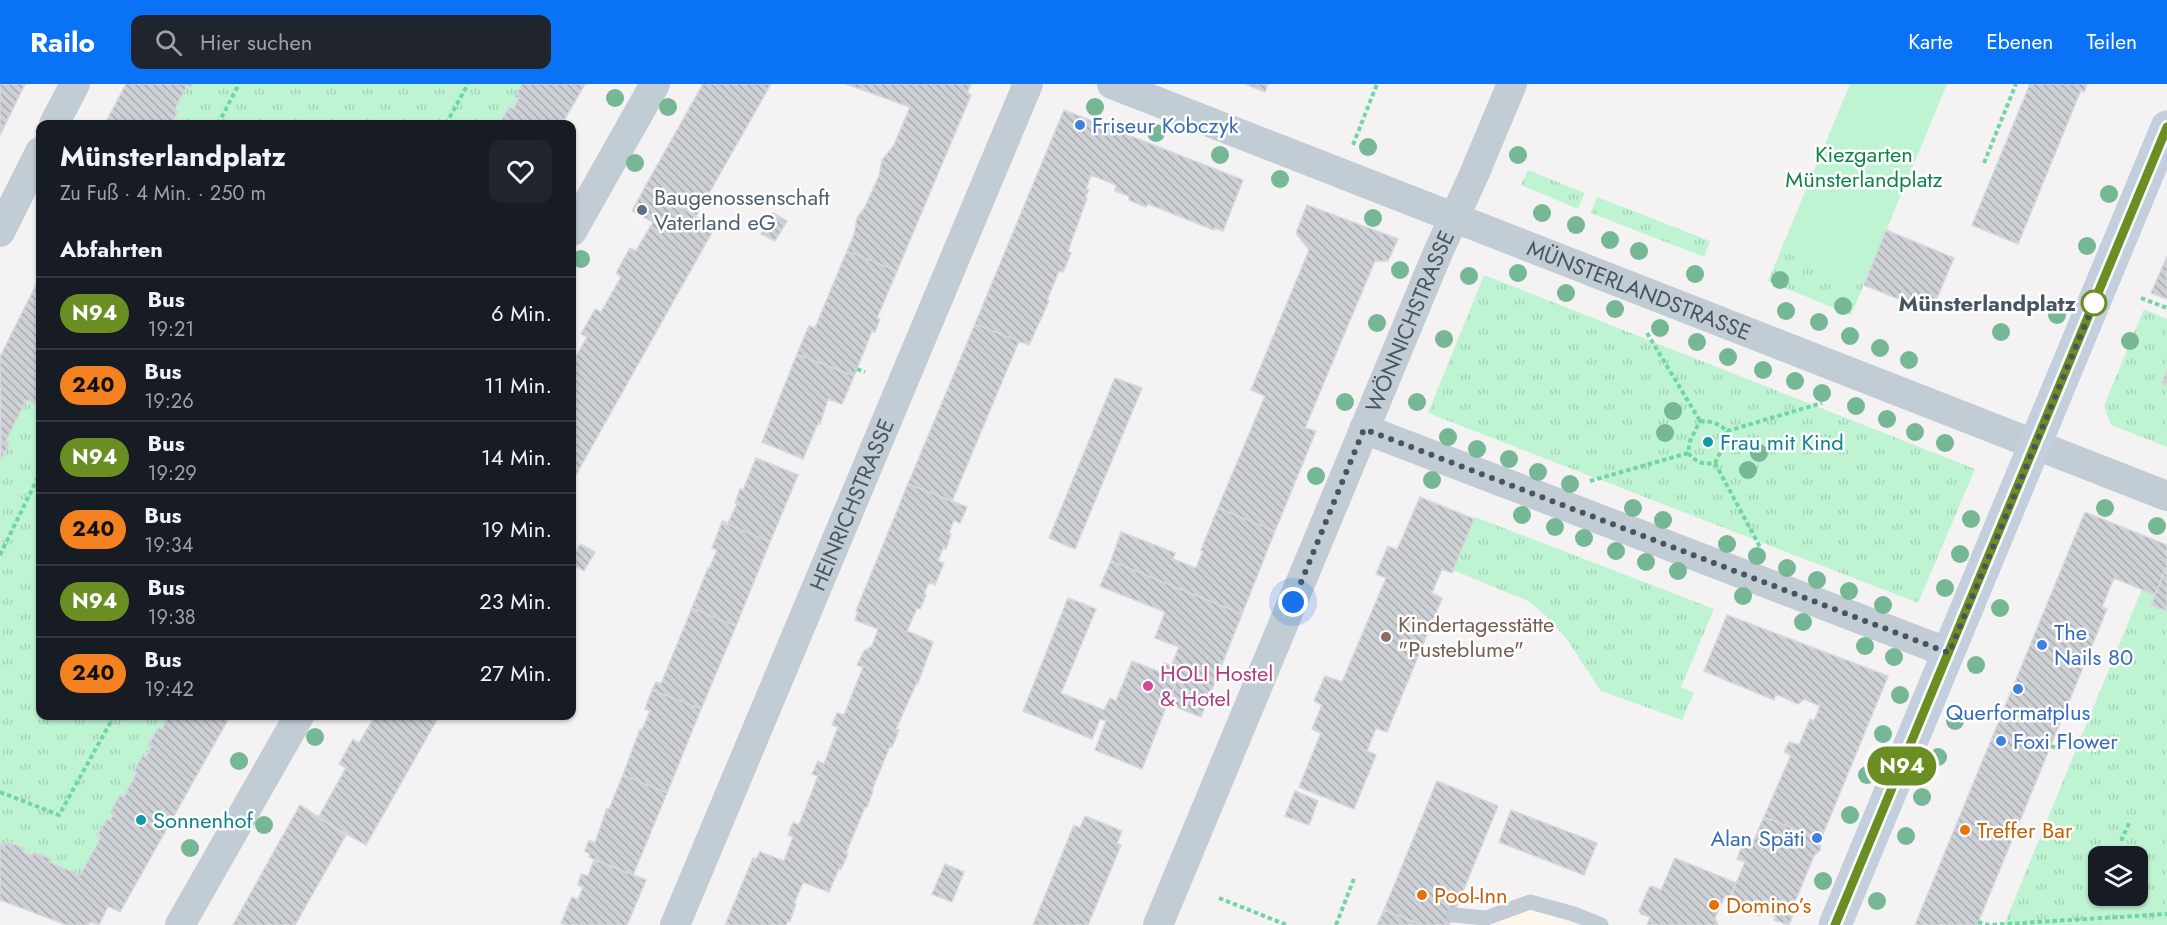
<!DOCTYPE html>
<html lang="de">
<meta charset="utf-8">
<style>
body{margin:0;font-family:Jost,sans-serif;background:#20242c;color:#f1f3f6;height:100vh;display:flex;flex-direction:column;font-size:22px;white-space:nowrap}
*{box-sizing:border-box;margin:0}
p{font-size:20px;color:#9ea1a6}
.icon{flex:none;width:33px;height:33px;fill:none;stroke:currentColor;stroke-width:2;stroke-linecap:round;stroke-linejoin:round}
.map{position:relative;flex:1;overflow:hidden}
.side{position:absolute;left:36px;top:36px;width:540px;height:600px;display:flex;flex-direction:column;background:#171b24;border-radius:12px;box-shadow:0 2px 4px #0004}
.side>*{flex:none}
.badge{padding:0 12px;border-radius:20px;font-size:21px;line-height:39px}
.controls{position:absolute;left:2088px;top:762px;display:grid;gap:12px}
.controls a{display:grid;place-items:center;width:60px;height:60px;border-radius:12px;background:#171b24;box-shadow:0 2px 4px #0004;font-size:30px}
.you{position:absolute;width:30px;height:30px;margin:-15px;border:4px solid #fff;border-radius:50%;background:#1a73e8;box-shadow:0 0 0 9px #1a73e833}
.map>.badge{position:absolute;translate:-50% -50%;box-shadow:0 0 0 3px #fff}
h2{padding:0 24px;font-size:22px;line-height:54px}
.round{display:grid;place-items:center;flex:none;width:63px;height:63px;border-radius:12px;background:#20242c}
.summary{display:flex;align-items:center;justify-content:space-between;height:102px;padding:0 24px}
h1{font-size:28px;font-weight:700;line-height:45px}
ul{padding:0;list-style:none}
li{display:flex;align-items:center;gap:18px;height:72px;padding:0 24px;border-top:2px solid #363941}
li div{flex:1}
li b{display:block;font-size:22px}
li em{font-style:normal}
li .badge{min-width:66px;font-weight:700;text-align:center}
header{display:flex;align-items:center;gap:36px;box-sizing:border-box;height:84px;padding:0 30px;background:#0972f6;color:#fff}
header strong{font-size:28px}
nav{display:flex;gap:33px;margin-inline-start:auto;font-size:21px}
.search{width:420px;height:54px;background:#20242c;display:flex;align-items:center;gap:15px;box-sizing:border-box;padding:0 21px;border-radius:12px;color:#9ea1a6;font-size:22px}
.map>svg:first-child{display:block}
</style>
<header>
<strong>Railo</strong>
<div class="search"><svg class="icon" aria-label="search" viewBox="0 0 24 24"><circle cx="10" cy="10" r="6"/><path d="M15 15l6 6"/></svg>Hier suchen</div>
<nav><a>Karte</a><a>Ebenen</a><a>Teilen</a></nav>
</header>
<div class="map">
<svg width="2167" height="841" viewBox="0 0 2167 841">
<defs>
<pattern id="grass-tufts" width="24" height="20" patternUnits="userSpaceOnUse" patternTransform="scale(1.5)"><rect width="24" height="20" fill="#bef4d2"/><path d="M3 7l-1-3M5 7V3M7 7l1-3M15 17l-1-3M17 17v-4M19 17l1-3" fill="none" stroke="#a5d3b7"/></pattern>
<pattern id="building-back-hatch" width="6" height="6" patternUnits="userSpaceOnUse" patternTransform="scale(1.5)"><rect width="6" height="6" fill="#cdd1d6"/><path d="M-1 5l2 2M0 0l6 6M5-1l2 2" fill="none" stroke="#a8acb1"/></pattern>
</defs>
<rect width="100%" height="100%" fill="#f4f2f2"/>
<path fill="#fef8ec" d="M1509,816L1573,841H1499Z"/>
<path fill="url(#grass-tufts)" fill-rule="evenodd" d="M193,0H522L515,12L519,14L513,25L509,23L500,39L502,40H171L178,27L175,25L187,2L191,3Z
M1528,86L1585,109L1578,125L1521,101Z
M1597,113L1710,157L1704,173L1591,129Z
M1781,166L1864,200L1851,231L1768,197Z
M1484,191L1975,385L1918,519L1428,329Z
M2144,225L2167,235V286L2162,298L2167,301V363L2111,341L2104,322Z
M26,316L39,321L40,318V632H169L162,645L148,661L151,663L146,673L143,672L134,687L137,688L124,713L120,712L111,726L114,728L110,737L98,751L101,753L80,791L49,778L50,775L35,768L32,772L23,768L24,764L0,759V376L9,360L6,357Z
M1475,433L1714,525L1681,603L1694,609L1682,636L1601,607L1566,554L1544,530L1528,517L1453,486Z
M2142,505L2155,511L2167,527V841H2004ZM2098,772H2138V812H2098Z"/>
<path fill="#bef4d2" d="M1850,0H1947L1864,200L1781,166Z"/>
<path fill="url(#building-back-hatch)" stroke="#d5d8dd" stroke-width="1.5" d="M0,0H25L0,51Z
M126,0H193L191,3L187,2L175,25L178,27L171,40H105Z
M522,0H585L562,40H502L500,39L509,23L513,25L519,14L515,13Z
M703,0H771L696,132L645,103Z
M846,0H971L967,9L971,11L897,187L847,167L854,151L857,134L865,123L879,92L882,76L894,61L910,23Z
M1245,0H1268L1265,8Z
M2030,0H2087L2084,8L2081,6L2018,160L1972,141Z
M1064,26L1243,96L1223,147L1215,144L1214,146L1148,120L1146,123L1129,116V112L1115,107L1116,101L1091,91L1086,105L1089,106L1085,113L1087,114L1068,167L1071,169L1063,188L1059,187L1047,216L1049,217L1029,261L975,240Z
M645,103L715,143L572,398V280L587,253L581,250L595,225L601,228L621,193L616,189L630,164L636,167L653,138L632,127Z
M1307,121L1398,155L1388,177H1375L1343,253L1305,344L1316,347L1275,447L1218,424L1265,312L1251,306L1309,166L1296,149Z
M773,129L787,137L775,157L761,150Z
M1886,146L1954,174L1931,228L1864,201Z
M847,167L897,187L877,234L880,235L875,248L872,247L854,292L797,270L809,242L815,244Z
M2167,172V215L2151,209Z
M40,193V318L39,321L26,316L6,357L9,360L1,376L0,273Z
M975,240L1019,257L952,417L908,400Z
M797,270L854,292L842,320L828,315L820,340L818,339L803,375L762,358Z
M2167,286V301L2162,299Z
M1115,294L1142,304L1075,465L1049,454Z
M756,374L798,391L770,458L722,438L723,437L728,439L737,420L735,419L740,405L743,406Z
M908,400L967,423L960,439L954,436L949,449L951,450L946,465L943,464L938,477L944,479L935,501L929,498L924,510L926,511L920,525L917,524L907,547L933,558L918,599L917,598L896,645L899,646L892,663L890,662L872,706L873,707L867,723H865L846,769L848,770L841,785L839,784L829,808L803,798L794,820H796L790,837L788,836L786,841H725L753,774L756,775L760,768L784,777L793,753L788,751L793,738L799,741L818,692L812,690L818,677L824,680L838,643L832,641L837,629L844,631L863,583L857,581L864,567L872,562L878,545L855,536L858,528L856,527Z
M1420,413L1474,435L1452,489L1442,485L1432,509L1442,514L1387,648L1376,644L1367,667L1376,671L1354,725L1299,703L1321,649L1312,645L1322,621L1314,617L1325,592L1342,598L1386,494L1376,490L1388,462L1397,466Z
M1218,424L1275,447L1242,530L1111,477L1121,448L1175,469L1173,475L1196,484L1203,467L1201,466Z
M2085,428L2167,461V482L2155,511L2114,494L2102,523L2107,525L1977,841H1915Z
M722,438L770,458L736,542L692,524L708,484L709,485L717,466L712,464Z
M580,460L595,468L584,487L572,480V476Z
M1111,477L1242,530L1201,633L1168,620L1177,595L1160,589L1164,579L1171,582L1179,563L1155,554L1165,528L1100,502Z
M2167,482V527L2151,521Z
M1068,514L1096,525L1061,609L1104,626L1110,614L1116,617L1132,577L1177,595L1142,685L1095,666L1106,637L1100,635L1092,655L1023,627Z
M692,524L736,542L701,625L652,606L656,598L661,600Z
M1727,531L1888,592L1821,755L1764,733L1791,671L1784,668L1789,658L1799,661L1810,635L1814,637L1820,622L1804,615L1798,620L1776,610L1774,616L1704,587Z
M652,606L701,625L667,709L623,691L640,645L642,646L650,627L645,625Z
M169,632H230L120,828L108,822L99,841L90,838L88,841H67L0,816V759L5,761L7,758L24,764L23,768L32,772L34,768L51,775L49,778L80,791L101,753L97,751L107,735L110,737L114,728L111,727L120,711L124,713L137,688L134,687L143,671L146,673L151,663L148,661L158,644L162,645Z
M375,632H439L366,761L318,734L346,684L339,680L353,655L359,659Z
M623,691L667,709L633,791L589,773L590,770L585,767L589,756L595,759L607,724L609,725Z
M1437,697L1498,722L1449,841H1422L1384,826Z
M1295,707L1318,717L1309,741L1285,732Z
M300,721L346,751L295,841H233Z
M1511,726L1597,759L1584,791L1499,758Z
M1085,732L1122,747L1117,759L1121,761L1088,841H1033L1074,741L1080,744Z
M1764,733L1821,755L1820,766L1814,772L1791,827L1794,828L1789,841L1774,836L1776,833L1765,829L1759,832L1749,828L1747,821L1730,814L1745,778L1737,775L1743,759L1751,763Z
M1675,774L1736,799L1730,814L1725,812L1715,834L1718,841H1647L1650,833L1641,830L1639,827L1649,804L1652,802L1661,806Z
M594,776L646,796L627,841H566L561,839L572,813L578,816L583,803L578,801L581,790L588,792Z
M945,780L964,788L952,818L932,810Z
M1384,826L1422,841H1377Z"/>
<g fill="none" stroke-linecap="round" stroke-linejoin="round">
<path stroke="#72d6a4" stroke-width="4" stroke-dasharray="4.5 3" stroke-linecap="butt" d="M218,40L239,0
M446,40L468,0
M1353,61L1377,0
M1984,79L2016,0
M2141,214L2167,224
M1647,249L1700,337
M857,285L865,288
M1700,337C1711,337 1718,339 1727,347L1725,359L1715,379C1703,381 1696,378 1688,369L1690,357Z
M1727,347L1822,319
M1715,379L1760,463
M1590,397L1688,369
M0,471L40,389
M2051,662L2061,666
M0,708L59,731L114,632
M2013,750L2024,755
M2121,757L2130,737
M1219,814L1287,841
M1978,838L1989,841L2167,830
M1336,841L1355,792"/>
<path stroke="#c1ccd4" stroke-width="15" d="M1453,831L1486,834L1530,818L1574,830L1601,841"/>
<g stroke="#c1ccd4" stroke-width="30">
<path id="s1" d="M1112,0L2167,412"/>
<path d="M54,40L75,0"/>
<path d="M572,147L655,0"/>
<path d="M0,148L40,68"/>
<path d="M1364,345L1949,569"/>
<path d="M180,841L299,632"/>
<path id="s2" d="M675,841L1028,0"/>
<path id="s3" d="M1158,841L1439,166L1473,93L1512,0"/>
</g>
<path stroke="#c3cfdc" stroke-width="33" d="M1835,841L2167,43"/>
</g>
<g fill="#76b795">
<circle cx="615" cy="14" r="9"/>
<circle cx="668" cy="23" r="9"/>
<circle cx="1095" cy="23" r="9"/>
<circle cx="1156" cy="49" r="9"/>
<circle cx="1368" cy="63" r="9"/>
<circle cx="1220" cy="71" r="9"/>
<circle cx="1518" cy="71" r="9"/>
<circle cx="635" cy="79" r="9"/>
<circle cx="1280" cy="95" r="9"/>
<circle cx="2109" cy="110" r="9"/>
<circle cx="1542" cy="129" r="9"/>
<circle cx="1373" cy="134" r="9"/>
<circle cx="1576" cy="141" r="9"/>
<circle cx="1610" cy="156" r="9"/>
<circle cx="2087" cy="162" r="9"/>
<circle cx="1639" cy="167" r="9"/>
<circle cx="581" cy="175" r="9"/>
<circle cx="1400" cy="186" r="9"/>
<circle cx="1518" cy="189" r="9"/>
<circle cx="1695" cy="190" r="9"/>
<circle cx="1469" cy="192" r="9"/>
<circle cx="1780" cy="196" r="9"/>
<circle cx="1566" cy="209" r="9"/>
<circle cx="1843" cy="222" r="9"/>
<circle cx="1615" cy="225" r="9"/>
<circle cx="1786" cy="227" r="9"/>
<circle cx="2057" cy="231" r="9"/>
<circle cx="1819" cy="238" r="9"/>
<circle cx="1377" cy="239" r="9"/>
<circle cx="1660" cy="244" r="9"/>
<circle cx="2001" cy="248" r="9"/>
<circle cx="1850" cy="252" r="9"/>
<circle cx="1444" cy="255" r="9"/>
<circle cx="2130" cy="257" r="9"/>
<circle cx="1697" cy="258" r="9"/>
<circle cx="1880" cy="264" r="9"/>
<circle cx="1728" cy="273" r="9"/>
<circle cx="1909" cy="276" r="9"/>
<circle cx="1763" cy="286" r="9"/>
<circle cx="1795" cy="297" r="9"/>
<circle cx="1822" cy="309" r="9"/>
<circle cx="1345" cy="318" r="9"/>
<circle cx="1417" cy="318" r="9"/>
<circle cx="1856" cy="322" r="9"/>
<circle cx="1673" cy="327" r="9"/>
<circle cx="1887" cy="335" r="9"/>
<circle cx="1915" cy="348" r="9"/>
<circle cx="1665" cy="349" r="9"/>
<circle cx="1448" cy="353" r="9"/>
<circle cx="1945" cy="359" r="9"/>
<circle cx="1477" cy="365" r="9"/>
<circle cx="1759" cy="369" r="9"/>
<circle cx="1509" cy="375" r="9"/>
<circle cx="1748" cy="386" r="9"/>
<circle cx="1538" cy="388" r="9"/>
<circle cx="1316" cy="392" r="9"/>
<circle cx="1432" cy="396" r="9"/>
<circle cx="1570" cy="400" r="9"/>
<circle cx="1633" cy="424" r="9"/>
<circle cx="2105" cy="424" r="9"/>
<circle cx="1522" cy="431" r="9"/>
<circle cx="1971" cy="435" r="9"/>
<circle cx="1663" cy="436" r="9"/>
<circle cx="2157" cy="442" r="9"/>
<circle cx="1555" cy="443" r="9"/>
<circle cx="1584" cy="454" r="9"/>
<circle cx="1727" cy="460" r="9"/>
<circle cx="1616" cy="467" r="9"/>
<circle cx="1960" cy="470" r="9"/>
<circle cx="1757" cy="472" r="9"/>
<circle cx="1646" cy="478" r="9"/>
<circle cx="1787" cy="484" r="9"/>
<circle cx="1678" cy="487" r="9"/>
<circle cx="1817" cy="496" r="9"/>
<circle cx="1945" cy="504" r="9"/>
<circle cx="1849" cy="507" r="9"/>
<circle cx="1743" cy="512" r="9"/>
<circle cx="1883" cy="521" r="9"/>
<circle cx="2000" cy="524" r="9"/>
<circle cx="1803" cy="538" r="9"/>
<circle cx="1865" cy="562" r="9"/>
<circle cx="1894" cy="573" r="9"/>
<circle cx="1976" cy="581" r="9"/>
<circle cx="1900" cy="611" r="9"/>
<circle cx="1955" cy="637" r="9"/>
<circle cx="1883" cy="650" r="9"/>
<circle cx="315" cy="653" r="9"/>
<circle cx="1938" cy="673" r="9"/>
<circle cx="239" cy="677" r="9"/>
<circle cx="1867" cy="691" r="9"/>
<circle cx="1922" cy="713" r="9"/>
<circle cx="1850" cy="731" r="9"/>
<circle cx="264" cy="741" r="9"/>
<circle cx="1906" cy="752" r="9"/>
<circle cx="190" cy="764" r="9"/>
<circle cx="1823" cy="797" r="9"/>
<circle cx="1877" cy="817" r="9"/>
</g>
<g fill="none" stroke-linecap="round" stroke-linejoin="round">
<g stroke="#fff" stroke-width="14">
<path id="line" d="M1835,841L2167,43"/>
</g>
<use href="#line" stroke="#6b8e23" stroke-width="9"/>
<path stroke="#475561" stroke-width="6" stroke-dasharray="0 10.8" d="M1293,518L1364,345L1949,569L2094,219"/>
</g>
<g fill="#3f7fe0" stroke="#fff" stroke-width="2">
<circle cx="1080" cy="41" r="6"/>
<circle cx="2042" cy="561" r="6"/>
<circle cx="2018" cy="605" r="6"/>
<circle cx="2001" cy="657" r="6"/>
<circle cx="1817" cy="754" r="6"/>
</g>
<circle fill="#5c6f8a" stroke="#fff" stroke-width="2" cx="642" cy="126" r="6"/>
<circle fill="#fff" stroke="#6b8e23" stroke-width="3" cx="2094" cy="219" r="12"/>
<g fill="#0f9aa8" stroke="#fff" stroke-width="2">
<circle cx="1708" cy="358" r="6"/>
<circle cx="141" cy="736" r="6"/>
</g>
<circle fill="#8d6e63" stroke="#fff" stroke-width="2" cx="1386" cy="553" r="6"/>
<circle fill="#d1479c" stroke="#fff" stroke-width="2" cx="1148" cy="602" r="6"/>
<g fill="#e8710a" stroke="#fff" stroke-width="2">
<circle cx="1965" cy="746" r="6"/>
<circle cx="1422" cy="811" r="6"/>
<circle cx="1714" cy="821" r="6"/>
</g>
<g text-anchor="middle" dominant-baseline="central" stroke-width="5" stroke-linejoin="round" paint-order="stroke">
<g font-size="22" fill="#366cbe" stroke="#fff" text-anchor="start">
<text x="1092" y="41">Friseur Kobczyk</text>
<text x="2054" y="548">The<tspan x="2054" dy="25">Nails 80</tspan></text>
<text x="2018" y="628" text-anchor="middle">Querformatplus</text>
<text x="2013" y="657">Foxi Flower</text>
<text x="1805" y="754" text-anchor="end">Alan Späti</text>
</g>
<g font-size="22" fill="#0f8649" stroke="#fff">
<text x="1864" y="70">Kiezgarten<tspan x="1864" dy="25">Münsterlandplatz</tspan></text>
</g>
<g font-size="22" fill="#4e5e75" stroke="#fff" text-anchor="start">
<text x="654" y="113">Baugenossenschaft<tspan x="654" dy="25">Vaterland eG</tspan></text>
</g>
<g font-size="22" fill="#475561" stroke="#fff">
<text stroke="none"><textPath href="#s1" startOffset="566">MÜNSTERLANDSTRASSE</textPath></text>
<text stroke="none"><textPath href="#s3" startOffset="654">WÖNNICHSTRASSE</textPath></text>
<text stroke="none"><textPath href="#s2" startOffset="456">HEINRICHSTRASSE</textPath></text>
</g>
<g font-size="22" font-weight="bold" fill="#475561" stroke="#fff" text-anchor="end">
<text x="2076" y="219">Münsterlandplatz</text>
</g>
<g font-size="22" fill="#0d838f" stroke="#fff" text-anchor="start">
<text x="1720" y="358">Frau mit Kind</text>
<text x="153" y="736">Sonnenhof</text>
</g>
<g font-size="22" fill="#785e54" stroke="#fff" text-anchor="start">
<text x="1398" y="540">Kindertagesstätte<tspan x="1398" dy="25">"Pusteblume"</tspan></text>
</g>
<g font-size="22" fill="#b23c85" stroke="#fff" text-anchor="start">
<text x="1160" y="589">HOLI Hostel<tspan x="1160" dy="25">&amp; Hotel</tspan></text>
</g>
<g font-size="22" fill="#c56008" stroke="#fff" text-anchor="start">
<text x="1977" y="746">Treffer Bar</text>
<text x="1434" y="811">Pool-Inn</text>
<text x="1726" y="821">Domino’s</text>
</g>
</g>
</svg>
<div class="controls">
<a><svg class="icon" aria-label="layers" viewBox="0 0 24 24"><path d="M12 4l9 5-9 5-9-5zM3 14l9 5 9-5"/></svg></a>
</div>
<div class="you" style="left:1293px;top:518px"></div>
<b class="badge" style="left:1902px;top:682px;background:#6b8e23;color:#fff">N94</b>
<section class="side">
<div class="summary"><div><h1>Münsterlandplatz</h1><p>Zu Fuß · 4 Min. · 250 m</p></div><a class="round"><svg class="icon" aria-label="heart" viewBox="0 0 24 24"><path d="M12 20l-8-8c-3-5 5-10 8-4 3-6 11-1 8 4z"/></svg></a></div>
<h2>Abfahrten</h2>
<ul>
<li><span class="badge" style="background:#6b8e23;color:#fff">N94</span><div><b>Bus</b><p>19:21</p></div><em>6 Min.</em></li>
<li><span class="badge" style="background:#f58220;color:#111">240</span><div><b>Bus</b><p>19:26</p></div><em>11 Min.</em></li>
<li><span class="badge" style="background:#6b8e23;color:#fff">N94</span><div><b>Bus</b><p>19:29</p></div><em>14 Min.</em></li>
<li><span class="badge" style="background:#f58220;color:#111">240</span><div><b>Bus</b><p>19:34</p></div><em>19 Min.</em></li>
<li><span class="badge" style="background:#6b8e23;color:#fff">N94</span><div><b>Bus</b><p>19:38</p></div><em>23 Min.</em></li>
<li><span class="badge" style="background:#f58220;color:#111">240</span><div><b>Bus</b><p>19:42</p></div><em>27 Min.</em></li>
</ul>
</section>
</div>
